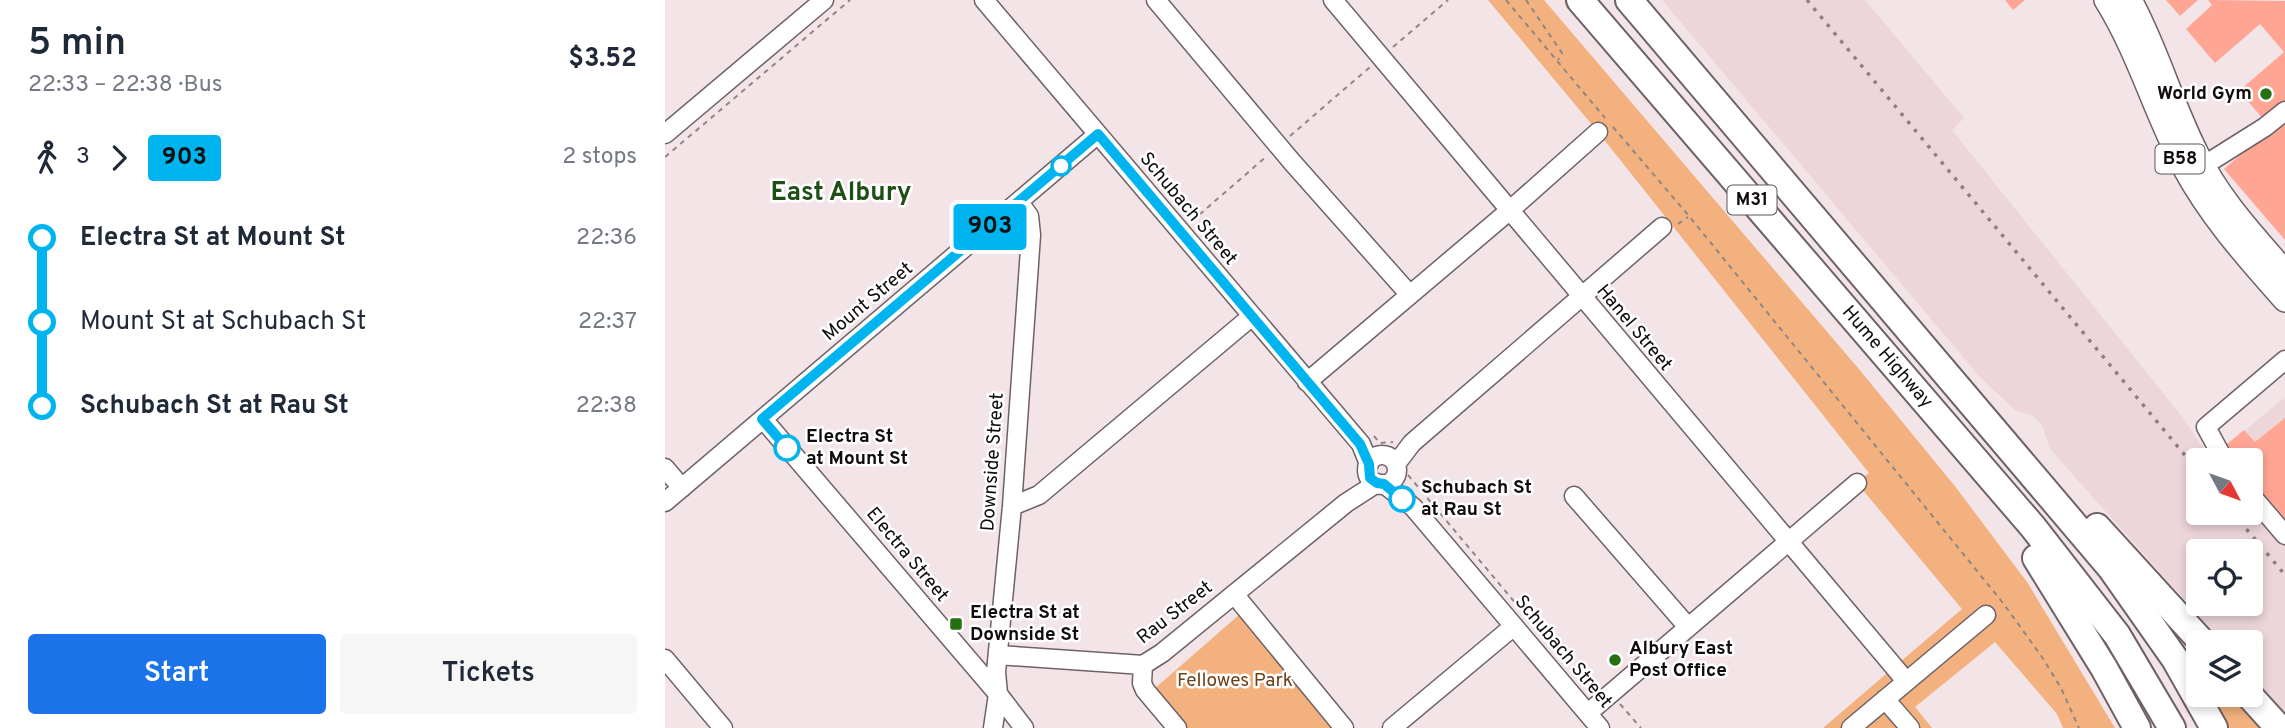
<!DOCTYPE html>
<meta charset="utf-8">
<style>
body{margin:0;font-family:Overpass,sans-serif;background:#f6f6f7;color:#1f2937;height:100vh;display:flex;flex-direction:column;font-size:26px;white-space:nowrap}
*{box-sizing:border-box;margin:0}
p{font-size:23px;color:#747a83}
.icon{flex:none;width:38px;height:38px;fill:none;stroke:currentColor;stroke-width:2;stroke-linecap:round;stroke-linejoin:round}
.map{position:relative;flex:1;overflow:hidden}
.details{display:flex;flex-direction:column;background:#fff;width:665px}
.details>*{flex:none}
.badge{padding:0 14px;border-radius:5px;font-size:24px;line-height:46px}
.needle{width:46px;rotate:131deg}
.buttons{position:absolute;left:1521px;top:448px;display:grid;gap:14px}
.buttons a{display:grid;place-items:center;width:77px;height:77px;border-radius:7px;background:#fff;box-shadow:0 4px 10px #0003;font-size:35px}
.map>.badge{position:absolute;translate:-50% -50%;box-shadow:0 0 0 4px #fff}
.legs{display:flex;align-items:center;gap:10px;height:77px;padding:0 28px;font-size:23px}
.legs p{margin-inline-start:auto}
.summary{display:flex;align-items:center;justify-content:space-between;height:119px;padding:0 28px}
h1{font-size:38px;font-weight:600;line-height:52px}
.cta{display:flex;gap:14px;margin-top:auto;padding:14px 28px}
.cta a{flex:1;height:80px;border-radius:7px;background:#1a73e8;color:#fff;font-size:28px;font-weight:600;line-height:80px;text-align:center}
.cta a+a{background:#f6f6f7;color:#1f2937}
ul{padding:0 28px;list-style:none}
li{display:flex;align-items:center;gap:24px;height:84px;font-size:26px}
li i{display:grid;place-items:center;width:10px;height:100%;margin:0 9px;background:currentColor}
li i::after{content:'';width:18px;height:18px;margin:-9px;border:5px solid;border-radius:50%;background:#fff}
li p{margin-inline-start:auto}
li:first-child i{background:linear-gradient(#0000 50%,currentColor 0)}
li:last-child i{background:linear-gradient(currentColor 50%,#0000 0)}
main{display:flex;flex:1;min-height:0}
.map>svg:first-child{display:block}
</style>
<main>
<section class="details">
<div class="summary"><div><h1>5 min</h1><p>22:33 – 22:38 · Bus</p></div><b>$3.52</b></div>
<div class="legs"><svg class="icon" aria-label="walk" viewBox="0 0 24 24"><circle cx="13" cy="4" r="2"/><path d="M13 8l-2 6 4 7M11 14l-3 7M7 12l3-4h3l4 4"/></svg>3<svg class="icon" aria-label="forward" viewBox="0 0 24 24"><path d="M9 5l7 7-7 7"/></svg><b class="badge" style="background:#00b5ef;color:#111">903</b><p>2 stops</p></div>
<ul>
<li><i style="color:#00b5ef"></i><b>Electra St at Mount St</b><p>22:36</p></li>
<li><i style="color:#00b5ef"></i><span>Mount St at Schubach St</span><p>22:37</p></li>
<li><i style="color:#00b5ef"></i><b>Schubach St at Rau St</b><p>22:38</p></li>
</ul>
<div class="cta"><a>Start</a><a>Tickets</a></div>
</section>
<div class="map">
<svg width="1620" height="728" viewBox="0 0 1620 728">
<rect width="100%" height="100%" fill="#f3e4e7"/>
<path fill="#edd6da" fill-rule="evenodd" d="M997,0H1200L1299,118L1287,130L1515,414L1546,459L1620,397V718L1586,677V642H1557L1385,449L1377,425L1368,416L1350,410L1315,377ZM1533,460H1586V513H1533ZM1533,551H1586V604H1533Z"/>
<path fill="#f2b17f" d="M823,0H879L1193,368L1289,485L1362,582L1450,728H1398L1392,714L1330,642L1250,707L1267,728H1158L1297,609L1192,483L1204,473L933,132Z
M575,614L672,728H520L488,690Z
M1543,695H1571L1597,728H1563Z"/>
<path fill="#fea593" d="M1340,0H1360L1348,10Z
M1501,0H1533L1515,16Z
M1543,0L1620,1V104L1600,121L1574,91L1619,52L1595,24L1550,63L1521,29L1547,5Z
M1620,116V240L1559,169Z
M1620,418V525L1586,484V460H1566L1556,449L1579,430L1590,442Z"/>
<g fill="none" stroke-linecap="round" stroke-linejoin="round">
<g stroke="#6f6265" stroke-width="21">
<path id="minor" d="M319,0L696,444L704,464
M491,0L627,162L745,295
M668,0L1241,681
M0,134L159,0
M1538,166L1600,127L1620,111
M642,382L844,211L933,132
M98,419L333,694L359,728
M702 470a15 15 0 1 1 30 0a15 15 0 1 1-30 0Z
M1559,460L1541,427L1620,360
M731,464L747,443L997,227
M0,468L17,488
M719,484L748,507L935,728
M1586,495L1620,535
M909,496L1023,627
M0,502L433,134
M347,506L374,495L586,317
M569,594L679,728
M333,655L478,665L497,653L681,503L712,483
M0,659L58,728
M478,665L477,683L480,690L512,728
M1220,699L1245,728
M923,713L1192,483
M328,728L333,694L331,672L347,506L366,235L364,216L354,202
M727,728L849,626
M1186,728L1321,615"/>
</g>
<g stroke="#6f6265" stroke-width="26">
<path id="major" d="M1441,0C1474,53 1490,112 1519,167C1545,216 1583,258 1620,300
M1465,0C1492,49 1506,103 1531,152C1553,198 1587,234 1620,272"/>
</g>
<g stroke="#6f6265" stroke-width="30">
<g id="highway">
<path id="s1" d="M915,0L1368,527L1452,635L1507,728"/>
<path d="M964,0L1446,568L1510,659L1549,728"/>
<path d="M1432,527L1537,642"/>
<path d="M1371,558L1439,668L1472,728"/>
<path d="M1584,695L1614,728"/>
</g>
</g>
<path stroke="#908587" stroke-width="2" stroke-dasharray="5 5" stroke-linecap="butt" d="M841,0L940,118
M861,0L897,53L893,60
M728,47L783,0
M948,127L1024,216L1338,603L1377,657L1396,688L1414,728
M625,136L705,67
M0,157L185,0
M527,221L602,156
M1013,224L1023,217
M709,436L715,443L728,442
M743,475L868,624
M955,704L976,728"/>
<use href="#minor" stroke="#fff" stroke-width="18"/>
<use href="#major" stroke="#fff" stroke-width="23"/>
<use href="#highway" stroke="#fff" stroke-width="26"/>
<path stroke="#8b8082" stroke-width="3.5" stroke-dasharray="3.5 7" stroke-linecap="butt" d="M1142,0L1533,471
M1568,513L1620,575"/>
</g>
<g fill="none" stroke-linecap="round" stroke-linejoin="round">
<g stroke="#fff" stroke-width="16">
<path id="line-1" d="M122,448L97,419L433,134L695,444L704,464L705,478L712,483L719,484L737,499"/>
</g>
<use href="#line-1" stroke="#00b5ef" stroke-width="10"/>
</g>
<g fill="#247013" stroke="#fff" stroke-width="2.5">
<circle cx="1601" cy="94" r="7"/>
<rect x="284" y="617" width="14" height="14" rx="3.5"/>
<circle cx="950" cy="660" r="7"/>
</g>
<g fill="#fff" stroke="#00b5ef" stroke-width="3.5">
<circle cx="396" cy="166" r="9"/>
<circle cx="122" cy="448" r="12"/>
<circle cx="737" cy="499" r="12"/>
</g>
<g text-anchor="middle" dominant-baseline="central" stroke-width="5" stroke-linejoin="round" paint-order="stroke">
<g fill="#fff" stroke="#585455" stroke-width="2">
<rect x="1490.5" y="144.5" width="49" height="29" rx="5"/>
<rect x="1062.5" y="185.5" width="49" height="29" rx="5"/>
</g>
<g font-size="18" font-weight="bold" fill="#100b0c">
<text x="1515" y="159">B58</text>
<text x="1087" y="200">M31</text>
</g>
<g font-size="19" font-weight="bold" fill="#100b0c" stroke="#fff" text-anchor="start">
<text x="1587" y="94" text-anchor="end">World Gym</text>
<text x="305" y="613">Electra St at<tspan x="305" dy="22">Downside St</tspan></text>
<text x="964" y="649">Albury East<tspan x="964" dy="22">Post Office</tspan></text>
</g>
<g font-size="19" fill="#100b0c" stroke="#fff">
<text transform="translate(523 209) rotate(50)">Schubach Street</text>
<text transform="translate(203 302) rotate(-40)">Mount Street</text>
<text transform="translate(969 328) rotate(50)">Hanel Street</text>
<text stroke="none"><textPath href="#s1" startOffset="471">Hume Highway</textPath></text>
<text transform="translate(328 462) rotate(-86)">Downside Street</text>
<text transform="translate(242 555) rotate(50)">Electra Street</text>
<text transform="translate(510 613) rotate(-38)">Rau Street</text>
<text transform="translate(898 652) rotate(50)">Schubach Street</text>
</g>
<g font-size="19" font-weight="bold" fill="#100b0c" stroke="#fff" text-anchor="start">
<text x="141" y="437">Electra St<tspan x="141" dy="22">at Mount St</tspan></text>
<text x="756" y="488">Schubach St<tspan x="756" dy="22">at Rau St</tspan></text>
</g>
<g font-size="19" fill="#6e4017" stroke="#fff">
<text x="570" y="681">Fellowes Park</text>
</g>
<g font-size="26" font-weight="bold" fill="#1f4e16" stroke="#fff">
<text x="176" y="193">East Albury</text>
</g>
</g>
</svg>
<div class="buttons">
<a><svg class="needle" viewBox="-14 -14 28 28"><path d="M0-13l5 13h-10z" fill="#e53935"/><path d="M0 13l5-13h-10z" fill="#747a83"/></svg></a>
<a><svg class="icon" aria-label="locate" viewBox="0 0 24 24"><circle cx="12" cy="12" r="6"/><path d="M12 2v4M12 18v4M2 12h4M18 12h4"/></svg></a>
<a><svg class="icon" aria-label="layers" viewBox="0 0 24 24"><path d="M12 4l9 5-9 5-9-5zM3 14l9 5 9-5"/></svg></a>
</div>
<b class="badge" style="left:325px;top:227px;background:#00b5ef;color:#111">903</b>
</div>
</main>
